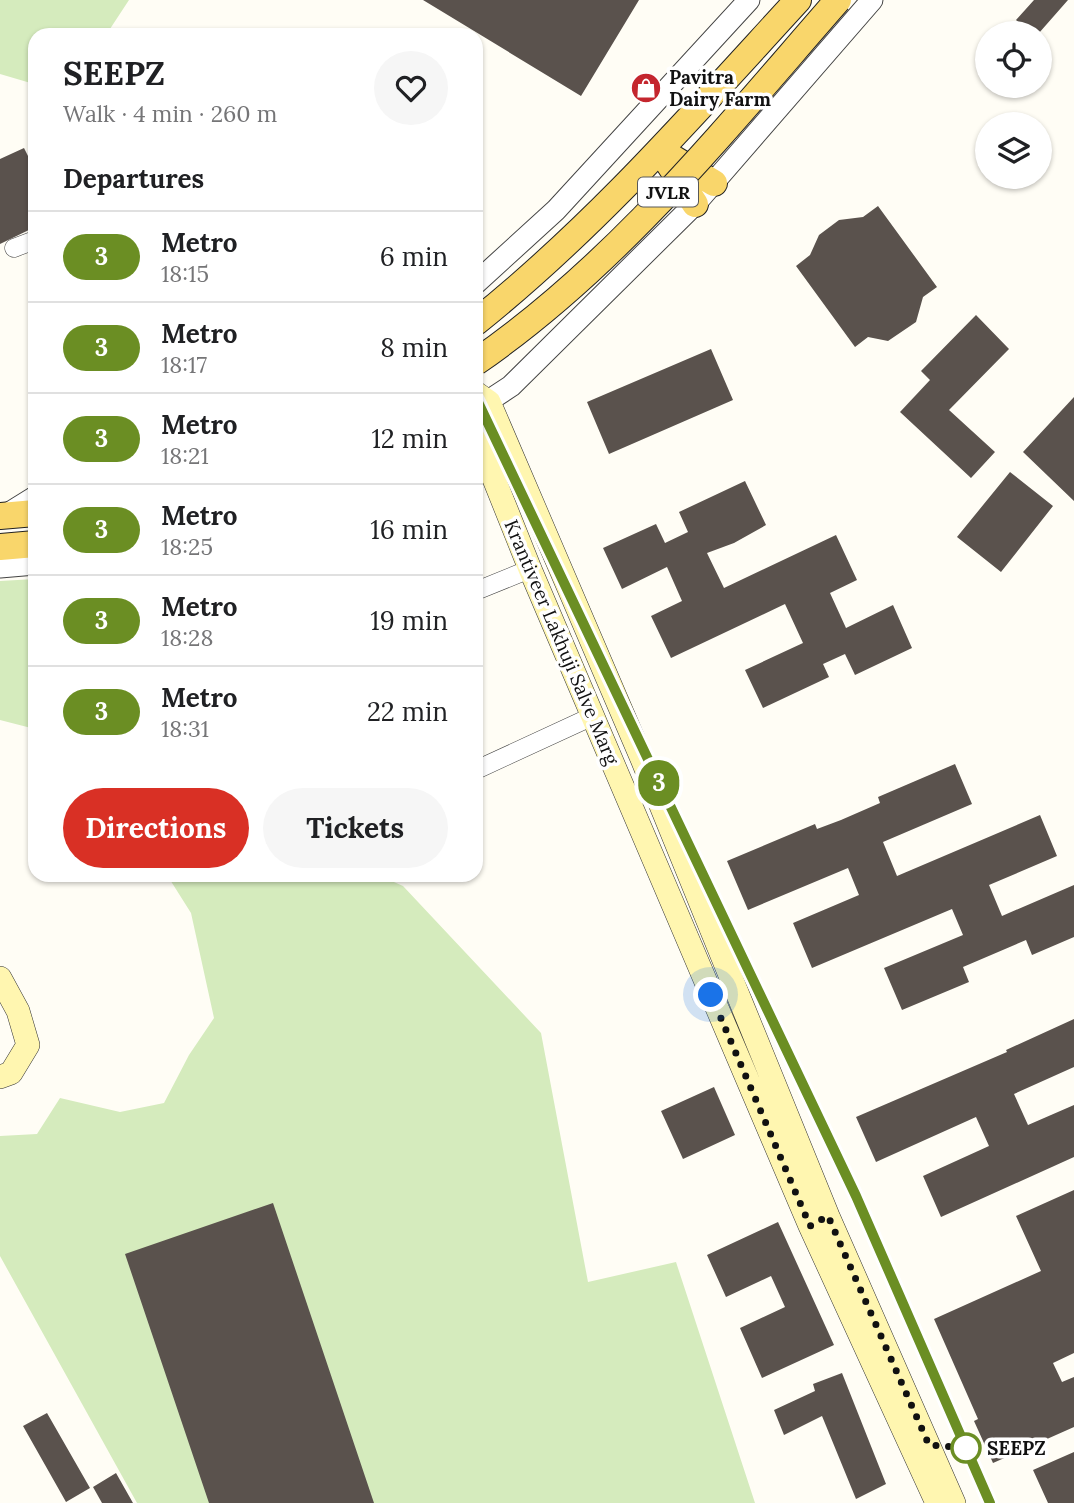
<!DOCTYPE html>
<meta charset="utf-8">
<style>
body{margin:0;font-family:Lora,serif;background:#f6f6f6;color:#202124;height:100vh;display:flex;flex-direction:column;font-size:26px;white-space:nowrap}
*{box-sizing:border-box;margin:0}
p{font-size:23px;color:#757577}
.icon{flex:none;width:38px;height:38px;fill:none;stroke:currentColor;stroke-width:2;stroke-linecap:round;stroke-linejoin:round}
.map{position:relative;flex:1;overflow:hidden}
.drawer{position:absolute;left:28px;top:28px;width:455px;height:854px;display:flex;flex-direction:column;background:#fff;border-radius:21px;box-shadow:0 2px 5px #0004}
.drawer>*{flex:none}
.badge{padding:0 14px;border-radius:23px;font-size:24px;line-height:46px}
.tools{position:absolute;left:975px;top:21px;display:grid;gap:14px}
.tools a{display:grid;place-items:center;width:77px;height:77px;border-radius:50%;background:#fff;box-shadow:0 2px 5px #0004;font-size:35px}
.you{position:absolute;width:35px;height:35px;margin:-18px;border:5px solid #fff;border-radius:50%;background:#1a73e8;box-shadow:0 0 0 10px #1a73e833}
.map>.badge{position:absolute;translate:-50% -50%;box-shadow:0 0 0 4px #fff}
h2{padding:0 35px;font-size:26px;line-height:63px}
.round{display:grid;place-items:center;flex:none;width:74px;height:74px;border-radius:37px;background:#f6f6f6}
.head{display:flex;align-items:center;justify-content:space-between;height:119px;padding:0 35px}
h1{font-size:33px;font-weight:700;line-height:52px}
.button{display:flex;gap:14px;margin-top:auto;padding:14px 35px}
.button a{flex:1;height:80px;border-radius:42px;background:#d93025;color:#fff;font-size:28px;font-weight:700;line-height:80px;text-align:center}
.button a+a{background:#f6f6f6;color:#202124}
ul{padding:0;list-style:none}
li{display:flex;align-items:center;gap:21px;height:91px;padding:0 35px;border-top:2px solid #e0e0e0}
li div{flex:1}
li b{display:block;font-size:26px}
li em{font-style:normal}
li .badge{min-width:77px;font-weight:700;text-align:center}
.map>svg:first-child{display:block}
</style>
<div class="map">
<svg width="1074" height="1503" viewBox="0 0 1074 1503">
<rect width="100%" height="100%" fill="#fffdf5"/>
<path fill="#d5ebbd" d="M0,0H129L106,35H35L34,84L0,74Z
M35,579V729L0,720V581Z
M167,875H378L403,886L541,1033L588,1282L676,1262L755,1503H137L0,1256V1136L37,1134L60,1098L120,1112L164,1103L189,1055L214,1018L191,913Z"/>
<path fill="#5a524d" d="M423,0H639L581,96Z
M1034,0H1068L1039,33H1031L1016,20Z
M24,148L35,170V227L0,244V159Z
M878,206L937,287L923,297L916,322L888,341L868,337L855,347L796,266L810,255L819,235L839,220L863,217Z
M976,315L1009,349L949,410L995,452L971,478L900,412L930,380L921,371Z
M711,349L733,400L609,454L587,402Z
M1074,397V501L1023,452Z
M1010,472L1053,506L1001,572L957,537Z
M745,481L766,525L734,543L707,553L724,588L836,535L857,580L830,593L846,628L893,605L912,648L855,675L845,654L823,664L829,677L763,708L745,670L803,643L785,604L671,658L651,616L682,601L667,567L622,589L603,548L656,524L665,543L688,532L679,512Z
M955,764L972,804L883,842L897,876L1040,815L1057,856L989,885L1002,916L1074,885V937L1032,955L1026,940L963,967L969,982L902,1010L884,968L963,935L952,909L812,968L793,923L859,895L848,868L748,910L727,861L815,824L817,829L841,820L880,803L878,797Z
M1074,1019V1067L1014,1094L1028,1125L1074,1105V1157L941,1217L923,1176L989,1146L976,1117L876,1162L856,1117L1007,1052L1006,1050Z
M714,1087L735,1135L683,1159L661,1111Z
M1074,1190V1353L1053,1363L1062,1382L1074,1377V1427L993,1463L974,1421L978,1419L934,1319L1041,1271L1016,1216Z
M273,1203L374,1503H209L125,1254Z
M778,1222L834,1345L762,1378L740,1328L785,1307L771,1276L726,1297L707,1255Z
M842,1373L886,1484L856,1499L822,1416L784,1435L774,1410L815,1391L813,1384Z
M47,1413L90,1488L66,1502L23,1426Z
M1074,1452V1503H1048L1033,1470Z
M116,1473L133,1503H102L93,1487Z"/>
<g fill="none" stroke-linecap="round" stroke-linejoin="round">
<g stroke="#444" stroke-width="19">
<path id="minor" d="M14,248L35,240
M476,591L530,569
M476,770L593,716"/>
</g>
<g stroke="#444" stroke-width="23">
<path id="tertiary" d="M476,283L556,210L749,0
M476,409L511,386L695,204L872,0
M6,515L35,497
M0,567L35,564"/>
</g>
<g stroke="#333" stroke-width="24">
<path id="secondary" d="M476,393L489,402L642,759L828,1216L954,1503
M476,434L530,569L810,1226L937,1503
M0,978L18,1011L28,1045L11,1073L0,1077"/>
</g>
<g stroke="#222" stroke-width="28">
<path id="primary" d="M660,150L695,204
M671,157L714,183
M476,322C595,227 695,112 798,0
M0,516L35,513
M0,547L35,544"/>
</g>
<use href="#minor" stroke="#fff" stroke-width="18"/>
<use href="#tertiary" stroke="#fff" stroke-width="21"/>
<use href="#secondary" stroke="#fff6b0" stroke-width="23"/>
<use href="#primary" stroke="#f9d66b" stroke-width="26"/>
<g stroke="#222" stroke-width="28" stroke-linecap="butt">
<path id="primary-bridge" d="M476,362C617,265 726,128 838,0"/>
</g>
<use href="#primary-bridge" stroke="#f9d66b" stroke-width="26"/>
</g>
<g fill="none" stroke-linecap="round" stroke-linejoin="round">
<g stroke="#fff" stroke-width="16">
<path id="line" d="M476,398L856,1196L990,1503"/>
</g>
<use href="#line" stroke="#6b8e23" stroke-width="10"/>
<path stroke="#111" stroke-width="7" stroke-dasharray="0 12.6" d="M711,995L810,1226L828,1216L929,1445L966,1448"/>
</g>
<defs>
<g id="shop-disc" transform="scale(1.575)"><circle r="9.5" fill="#c4262e" stroke="#fff"/><path d="M-5-2.5h2.3a2.7 3.5 0 0 1 5.4 0H5L5.5 6h-11ZM-1.5-2.5h3a1.5 2.3 0 0 0-3 0Z" fill="#fff"/></g>
</defs>
<g fill-rule="evenodd">
<use href="#shop-disc" x="646" y="88"/>
</g>
<circle fill="#fff" stroke="#6b8e23" stroke-width="3.5" cx="966" cy="1448" r="14"/>
<g text-anchor="middle" dominant-baseline="central" stroke-width="7" stroke-linejoin="round" paint-order="stroke">
<rect fill="#fff" stroke="#585858" stroke-width="2" x="638" y="177.5" width="60" height="29" rx="5"/>
<g font-size="18" font-weight="bold" fill="#111">
<text x="668" y="192">JVLR</text>
</g>
<g font-size="19" font-weight="bold" fill="#111" stroke="#fff" text-anchor="start">
<text x="669" y="77">Pavitra<tspan x="669" dy="22">Dairy Farm</tspan></text>
</g>
<g font-size="19" fill="#111" stroke="#fff">
<text transform="translate(562 642) rotate(67)">Krantiveer Lakhuji Salve Marg</text>
</g>
<g font-size="19" font-weight="bold" fill="#111" stroke="#fff" text-anchor="start">
<text x="987" y="1448">SEEPZ</text>
</g>
</g>
</svg>
<div class="tools">
<a><svg class="icon" aria-label="locate" viewBox="0 0 24 24"><circle cx="12" cy="12" r="6"/><path d="M12 2v4M12 18v4M2 12h4M18 12h4"/></svg></a>
<a><svg class="icon" aria-label="layers" viewBox="0 0 24 24"><path d="M12 4l9 5-9 5-9-5zM3 14l9 5 9-5"/></svg></a>
</div>
<div class="you" style="left:711px;top:995px"></div>
<b class="badge" style="left:659px;top:783px;background:#6b8e23;color:#fff">3</b>
<section class="drawer">
<div class="head"><div><h1>SEEPZ</h1><p>Walk · 4 min · 260 m</p></div><a class="round"><svg class="icon" aria-label="heart" viewBox="0 0 24 24"><path d="M12 20l-8-8c-3-5 5-10 8-4 3-6 11-1 8 4z"/></svg></a></div>
<h2>Departures</h2>
<ul>
<li><span class="badge" style="background:#6b8e23;color:#fff">3</span><div><b>Metro</b><p>18:15</p></div><em>6 min</em></li>
<li><span class="badge" style="background:#6b8e23;color:#fff">3</span><div><b>Metro</b><p>18:17</p></div><em>8 min</em></li>
<li><span class="badge" style="background:#6b8e23;color:#fff">3</span><div><b>Metro</b><p>18:21</p></div><em>12 min</em></li>
<li><span class="badge" style="background:#6b8e23;color:#fff">3</span><div><b>Metro</b><p>18:25</p></div><em>16 min</em></li>
<li><span class="badge" style="background:#6b8e23;color:#fff">3</span><div><b>Metro</b><p>18:28</p></div><em>19 min</em></li>
<li><span class="badge" style="background:#6b8e23;color:#fff">3</span><div><b>Metro</b><p>18:31</p></div><em>22 min</em></li>
</ul>
<div class="button"><a>Directions</a><a>Tickets</a></div>
</section>
</div>
